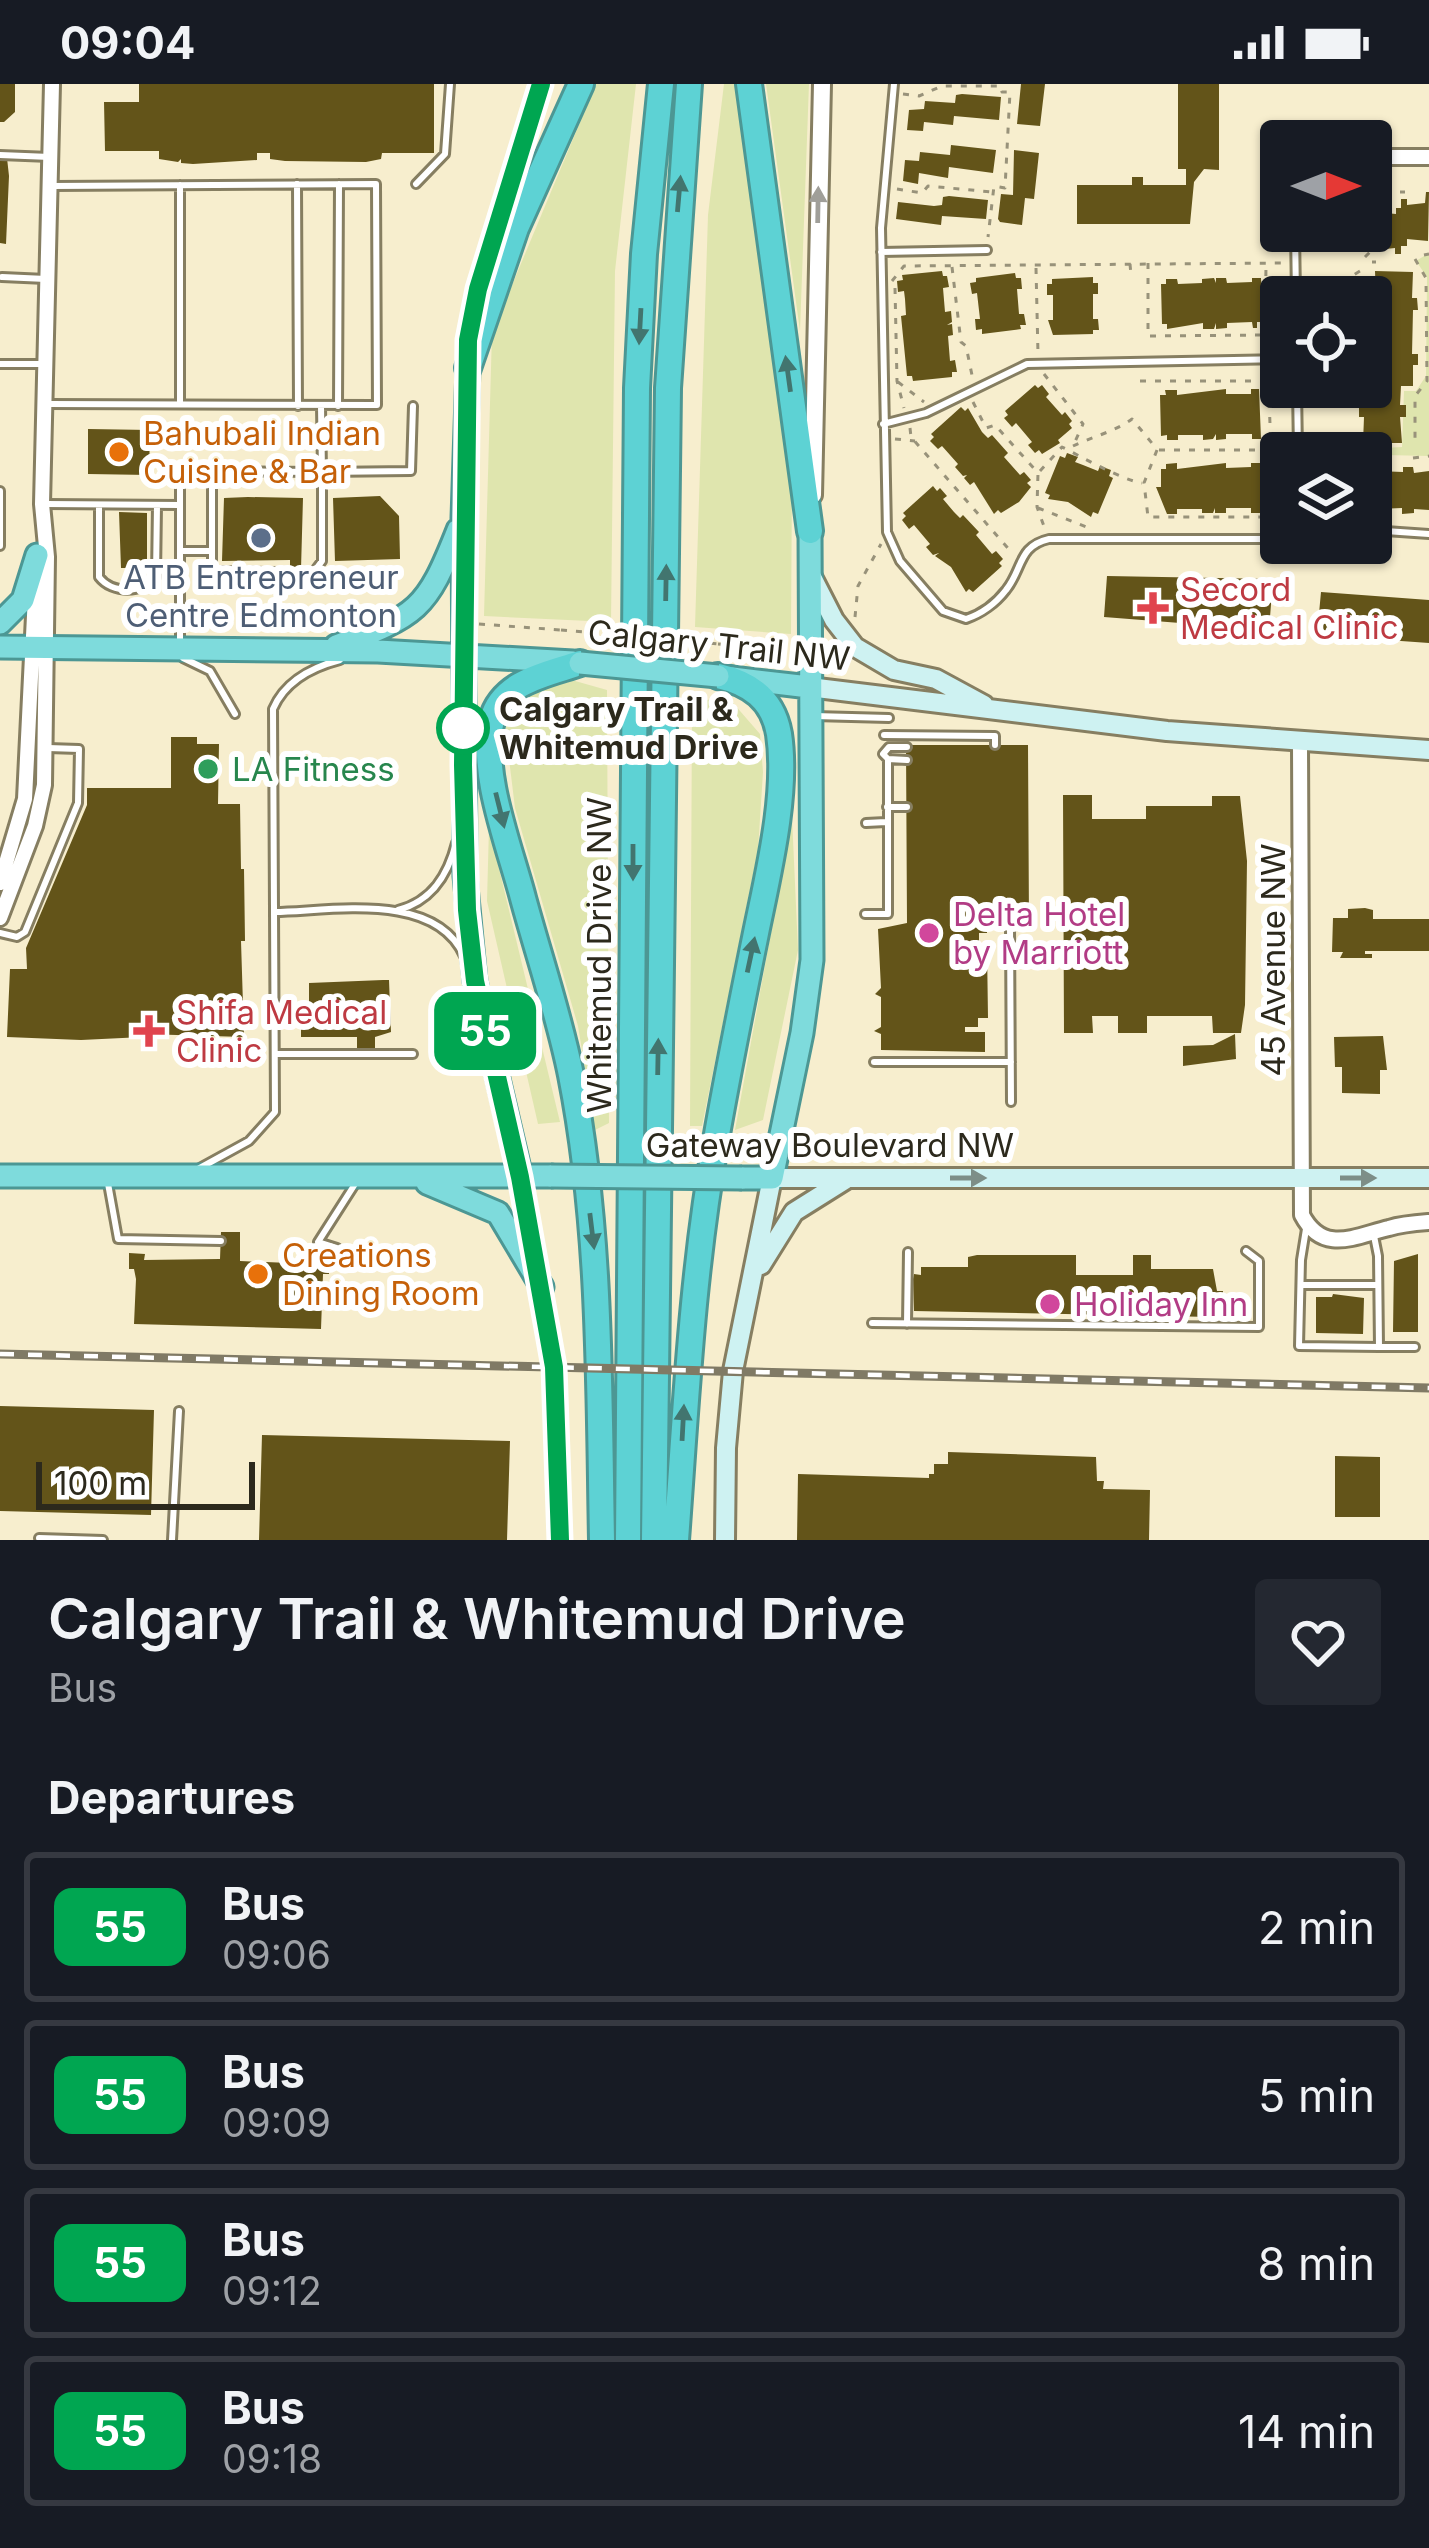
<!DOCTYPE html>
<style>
body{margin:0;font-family:Inter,sans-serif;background:#242831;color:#f1f3f6;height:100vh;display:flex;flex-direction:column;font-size:45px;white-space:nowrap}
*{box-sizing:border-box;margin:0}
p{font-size:39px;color:#9ea1a6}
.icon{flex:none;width:66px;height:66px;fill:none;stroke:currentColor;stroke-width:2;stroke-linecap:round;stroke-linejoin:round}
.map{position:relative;height:1456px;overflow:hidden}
.drawer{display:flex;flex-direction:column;background:#171b24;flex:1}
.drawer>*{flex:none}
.badge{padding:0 24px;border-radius:18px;font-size:42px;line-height:78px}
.needle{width:78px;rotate:90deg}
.buttons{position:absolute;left:1260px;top:36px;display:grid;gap:24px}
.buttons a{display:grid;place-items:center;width:132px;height:132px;border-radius:12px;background:#171b24;box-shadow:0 3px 9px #0004;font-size:60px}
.scale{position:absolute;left:36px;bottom:30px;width:219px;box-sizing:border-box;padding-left:12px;border:6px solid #2c291c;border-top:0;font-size:33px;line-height:42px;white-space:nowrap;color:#2c291c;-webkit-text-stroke:9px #fff;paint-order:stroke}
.map>.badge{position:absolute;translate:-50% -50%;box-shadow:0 0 0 6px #fff}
h2{padding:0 48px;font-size:45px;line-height:108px}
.round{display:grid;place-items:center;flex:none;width:126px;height:126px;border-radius:12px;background:#242831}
.summary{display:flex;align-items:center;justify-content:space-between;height:204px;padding:0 48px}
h1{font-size:57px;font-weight:600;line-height:90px}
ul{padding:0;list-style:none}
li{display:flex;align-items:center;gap:36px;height:150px;margin:0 24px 18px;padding:0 24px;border:6px solid #363941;border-radius:12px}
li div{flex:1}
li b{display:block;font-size:45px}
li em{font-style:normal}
li .badge{min-width:132px;font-weight:700;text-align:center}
.status{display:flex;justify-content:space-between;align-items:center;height:84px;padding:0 60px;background:#171b24;direction:ltr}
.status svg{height:33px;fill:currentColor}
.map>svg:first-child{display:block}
</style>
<div class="status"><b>09:04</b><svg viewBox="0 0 49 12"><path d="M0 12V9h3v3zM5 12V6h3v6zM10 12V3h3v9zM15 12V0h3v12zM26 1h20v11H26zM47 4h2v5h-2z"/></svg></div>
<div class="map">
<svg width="1429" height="1456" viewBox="0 0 1429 1456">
<rect width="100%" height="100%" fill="#f7eece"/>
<path fill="#dfe5ae" d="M596,0H636L615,187L611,538L484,532L492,249Z
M724,0H741L792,390L791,550L695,543L708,131Z
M766,0H809L800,247Z
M1429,169V372L1298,369L1402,363L1404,307H1416L1426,292L1427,193L1416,177Z
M561,593L607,606L609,1039L595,1046L578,942L515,724L505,642L522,615Z
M727,612L760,650L763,688L758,766L702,1042H690L692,619Z
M792,733L798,866L763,1036L735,1046Z
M489,743L560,1038L538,1040L487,817Z"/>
<path fill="#635419" d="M0,0H15V28L4,38H0Z
M139,0H434V69H382L381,75L366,78L285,77L270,75V69H257V76L193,80L181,79V75L178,78L159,75V67H105L104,18H139Z
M1021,0H1045L1040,42L1017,40Z
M1178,0H1219V86L1204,85L1194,98L1190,140H1077V101H1132V93H1143V101H1186V85H1178Z
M962,10L1001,13L999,36L954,32L953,41L924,38L923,47L907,46L909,26L924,25L925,17L955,19L956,11Z
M951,61L996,66L993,89L949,83L948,94L919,89L918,100L903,97L905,76L919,77L920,68L950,71Z
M1014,66L1039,69L1034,115L1025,114L1022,141L1000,138L998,135L1001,110L1013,111Z
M0,74H7L9,92L6,160L0,159Z
M1426,108H1429L1428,157L1407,155V162H1401V170H1395V164L1375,166V128L1396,130V124H1401V115H1407V121L1425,119Z
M949,112L988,116L986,135L942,132L941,141L896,135L898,118L934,122L942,121L943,113Z
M942,187L943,192H947L949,203L943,204L945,228L951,227L952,238L947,241L952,240L953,251L948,252L950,277L955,276L957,288H952V293L913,297L912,292H907L901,232L906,231L905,215L904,207L898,208L897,197L903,196L902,191Z
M1375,187L1413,188L1412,214H1417L1418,226H1413L1412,270H1418V281H1413V302H1401L1400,321H1406V333H1400L1402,359H1363L1364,333H1359V322H1364L1363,303L1375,300L1376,290V282H1371V270H1377L1376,226H1371V213H1376Z
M1015,189L1016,194H1021L1022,205H1017L1019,230H1024L1026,241H1020L1021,245L982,250V245L976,246L975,235H980L977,209L972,210L970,199L976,198V194Z
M1093,193V199H1098V210H1093V235H1098L1099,246H1093V250L1053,251L1048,236H1053V211H1047V200H1052V195Z
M1214,194L1216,199V194H1226L1227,199L1252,198V194H1261L1262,238H1257V244H1253L1252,238L1227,239V244L1216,245V239L1214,245H1203V239L1167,245V240H1162L1161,200H1166V195H1177L1178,200L1202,199V195Z
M1035,301L1038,304L1042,301L1049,310L1046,313L1062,331L1065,328L1072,337L1069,340L1072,344L1058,356L1060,359L1042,370L1039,366L1035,369L1028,361L1032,358L1016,339L1012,343L1004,334L1008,331L1005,327Z
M1226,305V310H1251V305H1259L1261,355H1252V350H1226V355L1216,356V350L1213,355L1203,356V351H1178V356H1167V351L1161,352L1160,311H1166L1165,306H1177V311Z
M961,323L965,327L968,324L982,348L988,354L992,351L1008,369L1004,373L1020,391L1024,388L1031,396L1027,399L1031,403L1019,418L1001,429L998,426L994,430L974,398L970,401L964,394L967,391L963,392L955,383L958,380L942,362L938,365L930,357L934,353L931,350Z
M88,345L150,346L149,391L88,390Z
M1067,369L1078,373L1075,378L1083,381L1098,387L1100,382L1111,386L1109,392L1113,394L1098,430L1093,428L1091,433L1068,418L1048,415L1050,411L1045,409L1060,372L1065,374Z
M1177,379V385L1226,379V384L1251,383V379H1261L1262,429H1251V424H1226V429H1215V424L1213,429H1202V425H1177V430H1167L1156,403H1161V385H1166V380Z
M1403,383H1413L1414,389L1429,387V426L1414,425V429L1402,430V424L1377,425L1376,387L1403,388Z
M933,402L937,407L940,404L947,412L943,415L954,428L960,434L963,431L979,448L976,451L992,470L996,467L1003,475L999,479L1002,482L973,508L969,505L966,508L951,483L935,472L939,469L933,471L926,463L930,460L914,441L909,445L902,436L906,432L903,429Z
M380,412L399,432L400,475L335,477L333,414Z
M248,413L303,414L301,485H290V476L222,477L224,414Z
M119,428L147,429V484H121Z
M1107,492L1273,495L1269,546L1104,533Z
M1321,508L1429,516V559L1317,551Z
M171,653H197V660H219L218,720H240L241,785H244L245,857H241L244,953L143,950V953L81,956L7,953L10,885H27L26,864L87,721V704H171Z
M906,661H1028L1029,841H987V849H979V864H987L988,934H978V943H965V948H985V968L881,966V950L874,947L881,943V913L875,910L881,904L878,845L907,839Z
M1063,711H1092V735H1146V722H1212V712H1240L1247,777L1245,921L1241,949H1213L1212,932H1147V949H1118V932H1092L1093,949H1064Z
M1365,824L1373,826V835H1429V867H1365V870H1372V874H1340L1343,868H1332L1333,834H1348V825Z
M383,896H389L391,948L375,953V969L357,970V953H301V924H309V899Z
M1235,950L1236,975L1183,982V962L1213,961Z
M1383,952L1387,986H1380V1010L1342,1009V983H1335L1334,953Z
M221,1148H240V1177L313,1180V1173L329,1174V1190H323L321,1245L134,1240L136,1195L134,1185H129V1169L145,1170L144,1176L220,1175Z
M1418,1170V1248H1393L1394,1177Z
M977,1171H1076V1191H1133V1171H1151V1185H1213L1217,1207H1223V1221H1217V1231L1212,1233L914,1227L913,1195L914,1190L921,1191V1183H968V1173Z
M1333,1210L1364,1214L1363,1250L1316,1249V1213H1332Z
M0,1322L154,1326L151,1431L0,1427Z
M262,1351L510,1357L507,1456H259Z
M948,1368L1096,1373L1097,1397H1104L1103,1405L1150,1406L1149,1456H797L798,1390L929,1394V1390H934V1380H948Z
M1335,1372L1380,1373V1433H1335Z"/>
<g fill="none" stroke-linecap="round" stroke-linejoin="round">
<g stroke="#867e61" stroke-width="12">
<path id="service" d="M894,0L881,144L887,448L900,477L943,527L966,535C981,530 996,519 1006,506C1023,485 1018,462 1049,455H1281
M0,71L50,73
M297,100L298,322
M416,100L445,70L450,0
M1295,147L1296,213
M881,168L987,166
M2,193L46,195
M0,280H41
M1297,303L1298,369
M180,319V101
M48,320L377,321L376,100L52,102
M338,322L339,100
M883,340L926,329L1027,280L1281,275
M212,387V487L313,489L322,477V388L411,387L413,322
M0,407V462
M46,420L180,421
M99,421V493C112,510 143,510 156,493L157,421
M1371,446L1429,450
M180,467H212
M180,560V387L322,388L321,322
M183,574L210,587L235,630
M814,632L889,634
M884,651L995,652V661
M907,663H889L883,670L888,675L907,676
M887,723H907
M866,739L886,738
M398,826C432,817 448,791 456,759
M275,828C332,827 435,807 464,872
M865,830H888V675
M1010,841L1011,1018
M0,849L17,853L25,848L78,719L79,665L48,664
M276,970H413
M874,978H1011
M198,1085L249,1057L275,1028L273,625C285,597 313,583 340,576
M107,1094L118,1155L221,1157
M1306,1145L1301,1176L1299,1262L1379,1263
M1374,1152L1378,1172L1379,1263H1415
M337,1164L318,1158L355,1100
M1301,1201H1378
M872,1239L1259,1243V1177L1246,1167
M907,1240L908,1168
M39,1454L103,1456
M172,1456L179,1327"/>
</g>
<g stroke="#867e61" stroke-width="20">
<path id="minor" d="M1371,73H1429
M1300,659L1302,1131C1323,1171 1355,1152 1389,1144C1402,1140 1416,1139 1429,1138
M0,799L25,715L36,491
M0,834L35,742L44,701L47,473L42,420L52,0"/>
</g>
<g stroke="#867e61" stroke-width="22">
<path id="tertiary" d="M468,265L479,205L541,0
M813,411L822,0"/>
</g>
<g stroke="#867e61" stroke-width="24">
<path id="secondary" d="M811,491L834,536L855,563L894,586L936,595L984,621
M809,603L1167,647L1429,666
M521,1093L554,1283L560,1456
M761,1181L794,1128L845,1096
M725,1456L726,1364L733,1287L772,1094H1429"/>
</g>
<g stroke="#4c9794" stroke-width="27">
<path id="trunk" d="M468,284L463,434L465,792L475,897L521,1093
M0,539L23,516L37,471
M336,562C418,531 426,527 458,446
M0,563L378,567L573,578
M732,594L809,603
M0,1092H551
M742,1094H772L802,949L812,876L810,447
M427,1099L498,1129L542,1203"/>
</g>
<g stroke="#4c9794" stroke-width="30">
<path id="motorway" d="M749,0L810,447
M468,284L516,144L581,0
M580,579C548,590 502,597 492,636C479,687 510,764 523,814C539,873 559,931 571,991C601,1144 599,1301 602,1456
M628,1456L637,304L644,170L661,0
M654,1456L668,304L689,0
M676,1456C686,1322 692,1189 716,1056C728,987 742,918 756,849C768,790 788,710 779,650C773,615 750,599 718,592"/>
</g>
<path stroke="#98927a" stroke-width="3" stroke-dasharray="6 9" stroke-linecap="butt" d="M903,10L919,12L942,2H1001L1002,8H1010L1005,104L994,102L988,153
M897,105L922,109L928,102L992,108
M1400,108H1405
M1424,171L1429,170
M1365,173L1373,165
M1415,175L1426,194L1427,297L1415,312V360
M1372,178H1376
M1148,179V252L1264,251
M1130,180L1131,191
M952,183L961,258L966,262L973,296
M1036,184L1038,270
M892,197L904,182L1284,179
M1342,198L1360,187
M895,204L897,297L904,324
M1265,267L1266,180
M1268,288L1271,366L1290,367
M1044,290L1083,340L1073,362
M1140,297H1269
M898,298L924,318
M973,318L986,344L995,341L1038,389L1037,423L1046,448
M910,344L911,353L1013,470
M895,355L915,357
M1361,361V346
M1073,362C1092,353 1116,347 1132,335L1156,364
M1157,366L1144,399L1148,433H1267V445
M1159,366H1271L1267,431
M1413,374L1429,372
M1040,387L1062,363C1082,373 1122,396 1142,399
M1038,424L1089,444
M855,533L858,502L881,460
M479,540L561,546
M718,560L792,566
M835,578L836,568"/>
<use href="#service" stroke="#fff" stroke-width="6"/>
<use href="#minor" stroke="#fff" stroke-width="14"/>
<use href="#tertiary" stroke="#fff" stroke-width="16"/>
<use href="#secondary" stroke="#cef2f2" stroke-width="18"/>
<use href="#trunk" stroke="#7edbdc" stroke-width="21"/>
<use href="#motorway" stroke="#5dd2d4" stroke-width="24"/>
<g stroke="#807a65" stroke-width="9">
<path id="rail" d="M0,1270L1429,1304"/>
</g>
<use href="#rail" stroke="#fff" stroke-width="4.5" stroke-dasharray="14" stroke-linecap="butt"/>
<g stroke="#4c9794" stroke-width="27" stroke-linecap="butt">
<path id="trunk-bridge" d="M580,579L718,592
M551,1092L742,1094"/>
</g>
<path stroke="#98927a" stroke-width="3" stroke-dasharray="6 9" stroke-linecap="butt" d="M561,546L718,560"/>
<use href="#trunk-bridge" stroke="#7edbdc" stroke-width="21"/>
</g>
<defs><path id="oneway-solid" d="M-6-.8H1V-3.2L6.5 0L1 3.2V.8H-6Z" transform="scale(3)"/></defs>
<g fill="#42756f">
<use href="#oneway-solid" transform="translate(679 110) rotate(-85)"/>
<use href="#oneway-solid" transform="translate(640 242) rotate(93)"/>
<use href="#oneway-solid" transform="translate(788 290) rotate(-98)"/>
<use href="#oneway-solid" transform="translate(666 499) rotate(-89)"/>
<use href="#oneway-solid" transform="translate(500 726) rotate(76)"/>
<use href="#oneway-solid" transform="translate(633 778) rotate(90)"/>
<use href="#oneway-solid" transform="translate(751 871) rotate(-78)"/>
<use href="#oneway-solid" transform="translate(658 973) rotate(-89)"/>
<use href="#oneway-solid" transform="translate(592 1147) rotate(83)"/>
<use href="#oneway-solid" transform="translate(683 1339) rotate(-87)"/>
</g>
<use fill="#a09f99" href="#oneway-solid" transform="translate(818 121) rotate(-89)"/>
<g fill="#7d8e87">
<use href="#oneway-solid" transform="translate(968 1094)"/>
<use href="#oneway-solid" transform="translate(1358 1094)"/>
</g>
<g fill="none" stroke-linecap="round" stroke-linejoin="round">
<g stroke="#fff" stroke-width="27">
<path id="line" d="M541,0L478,205L468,256L463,681L467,826L475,897L520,1093L554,1283L560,1456"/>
</g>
<use href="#line" stroke="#00a651" stroke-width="18"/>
</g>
<g fill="#e8710a" stroke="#fff" stroke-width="4.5">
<circle cx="119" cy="368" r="12"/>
<circle cx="258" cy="1190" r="12"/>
</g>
<circle fill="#5c6f8a" stroke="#fff" stroke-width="4.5" cx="261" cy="454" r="12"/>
<g fill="#e0444e" stroke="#fff" stroke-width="4.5">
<path d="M1147 506h12v12h12v12h-12v12h-12v-12h-12v-12h12z"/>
<path d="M143 929h12v12h12v12h-12v12h-12v-12h-12v-12h12z"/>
</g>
<circle fill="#fff" stroke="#00a651" stroke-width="6" cx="463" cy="644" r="24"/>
<circle fill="#2e9e5b" stroke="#fff" stroke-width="4.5" cx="208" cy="685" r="12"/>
<g fill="#d1479c" stroke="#fff" stroke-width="4.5">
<circle cx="929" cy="849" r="12"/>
<circle cx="1050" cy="1220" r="12"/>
</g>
<g text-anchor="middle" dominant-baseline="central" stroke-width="12" stroke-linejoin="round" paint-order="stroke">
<g font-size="33" fill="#c56008" stroke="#fff" text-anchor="start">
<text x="143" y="349">Bahubali Indian<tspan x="143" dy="38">Cuisine &amp; Bar</tspan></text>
<text x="282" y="1171">Creations<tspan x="282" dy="38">Dining Room</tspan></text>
</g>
<g font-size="33" fill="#4e5e75" stroke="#fff">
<text x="261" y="493">ATB Entrepreneur<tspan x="261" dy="38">Centre Edmonton</tspan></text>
</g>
<g font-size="33" fill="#be3a42" stroke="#fff" text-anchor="start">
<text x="1180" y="505">Secord<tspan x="1180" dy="38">Medical Clinic</tspan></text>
<text x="176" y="928">Shifa Medical<tspan x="176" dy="38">Clinic</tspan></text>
</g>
<g font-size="33" fill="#2c291c" stroke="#fff">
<text transform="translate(719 561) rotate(6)">Calgary Trail NW</text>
<text transform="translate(599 871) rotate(-90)">Whitemud Drive NW</text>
<text transform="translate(1273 876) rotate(-90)">45 Avenue NW</text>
<text x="830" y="1061">Gateway Boulevard NW</text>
</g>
<g font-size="33" font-weight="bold" fill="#2c291c" stroke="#fff" text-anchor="start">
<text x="499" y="625">Calgary Trail &amp;<tspan x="499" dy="38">Whitemud Drive</tspan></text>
</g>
<g font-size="33" fill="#27864d" stroke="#fff" text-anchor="start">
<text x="232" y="685">LA Fitness</text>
</g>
<g font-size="33" fill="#b23c85" stroke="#fff" text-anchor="start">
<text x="953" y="830">Delta Hotel<tspan x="953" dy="38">by Marriott</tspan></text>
<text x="1074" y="1220">Holiday Inn</text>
</g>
</g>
</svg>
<div class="buttons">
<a><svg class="needle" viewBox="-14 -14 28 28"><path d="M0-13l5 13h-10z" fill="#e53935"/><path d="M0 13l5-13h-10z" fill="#9ea1a6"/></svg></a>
<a><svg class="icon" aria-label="locate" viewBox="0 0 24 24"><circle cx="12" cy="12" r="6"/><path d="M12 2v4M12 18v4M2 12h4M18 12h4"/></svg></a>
<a><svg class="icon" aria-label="layers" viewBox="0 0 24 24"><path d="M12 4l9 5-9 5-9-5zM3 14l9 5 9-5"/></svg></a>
</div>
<div class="scale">100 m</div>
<b class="badge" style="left:485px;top:947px;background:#00a651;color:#fff">55</b>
</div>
<section class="drawer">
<div class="summary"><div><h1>Calgary Trail &amp; Whitemud Drive</h1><p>Bus</p></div><a class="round"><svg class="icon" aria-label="heart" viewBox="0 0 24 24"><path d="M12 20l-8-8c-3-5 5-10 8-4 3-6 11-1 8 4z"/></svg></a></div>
<h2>Departures</h2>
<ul>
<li><span class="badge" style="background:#00a651;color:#fff">55</span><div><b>Bus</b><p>09:06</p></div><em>2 min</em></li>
<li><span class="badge" style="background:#00a651;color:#fff">55</span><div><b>Bus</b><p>09:09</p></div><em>5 min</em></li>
<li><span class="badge" style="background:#00a651;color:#fff">55</span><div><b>Bus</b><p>09:12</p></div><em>8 min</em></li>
<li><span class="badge" style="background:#00a651;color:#fff">55</span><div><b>Bus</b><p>09:18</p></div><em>14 min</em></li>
</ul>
</section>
